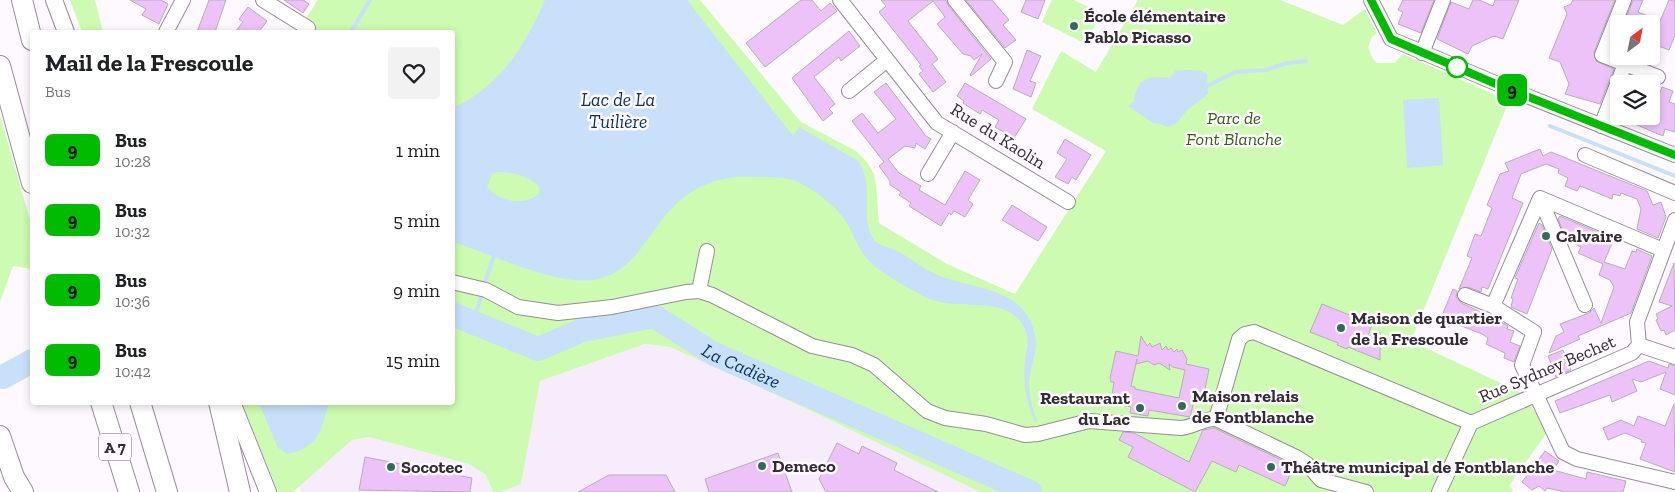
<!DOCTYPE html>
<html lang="fr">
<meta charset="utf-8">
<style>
body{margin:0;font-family:"Zilla Slab",serif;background:#f2f2f2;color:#202124;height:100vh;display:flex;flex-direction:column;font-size:19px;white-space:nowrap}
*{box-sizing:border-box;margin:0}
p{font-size:16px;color:#757577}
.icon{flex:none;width:28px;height:28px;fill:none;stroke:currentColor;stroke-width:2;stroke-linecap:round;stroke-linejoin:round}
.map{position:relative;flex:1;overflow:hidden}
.sheet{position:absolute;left:30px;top:30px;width:425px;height:375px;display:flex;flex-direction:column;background:#fff;border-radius:5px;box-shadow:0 2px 8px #0003}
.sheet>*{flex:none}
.badge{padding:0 10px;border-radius:8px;font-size:18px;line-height:32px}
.needle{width:32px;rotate:32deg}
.controls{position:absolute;left:1610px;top:15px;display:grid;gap:10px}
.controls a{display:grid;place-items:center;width:50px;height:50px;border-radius:5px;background:#fff;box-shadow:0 2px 8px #0003;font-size:25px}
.map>.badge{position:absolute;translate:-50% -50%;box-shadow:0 0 0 2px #fff}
.round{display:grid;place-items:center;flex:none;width:52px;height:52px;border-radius:5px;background:#f2f2f2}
.headline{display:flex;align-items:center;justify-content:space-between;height:85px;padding:0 15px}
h1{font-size:24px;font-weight:700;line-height:38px}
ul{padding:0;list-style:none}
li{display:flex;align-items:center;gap:15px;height:70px;padding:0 15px}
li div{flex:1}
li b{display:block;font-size:19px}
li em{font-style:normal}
li .badge{min-width:55px;font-weight:700;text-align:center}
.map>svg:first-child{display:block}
</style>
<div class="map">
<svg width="1675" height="492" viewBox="0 0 1675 492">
<rect width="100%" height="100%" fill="#fdf9fe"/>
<path fill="#f7ecfc" d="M645,344L670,347L807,409L980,492H501L521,484L540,381Z
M369,437L469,464L486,475L493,492H301L299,486L352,440Z"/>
<path fill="#cdfbb1" d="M70,0H95L103,32H82Z
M318,0H700L801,122L856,151L867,162L874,174L876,185L879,223L947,264L1015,294L1106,151L1032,109L1061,51L1096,72L1138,0H1280L1343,25L1365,9L1377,33L1372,37L1368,47L1373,59L1377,63H1394L1403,54L1509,101L1411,341L1522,393L1548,431L1509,486L1513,490L1512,492H980L807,409L670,347L645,344L540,381L521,484L501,492H493L486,475L469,464L369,437L352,440L293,492H278L242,403L452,402V32H303L299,29Z
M1052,0H1074L1101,13L1086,44L1042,22Z
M0,115L32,227V269L13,266L0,302Z"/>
<path fill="#c8e0f9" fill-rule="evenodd" d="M545,0H687L793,136L799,127L858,161C876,185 858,220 875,241C879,246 892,248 899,252C912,259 924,270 938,275C970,289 1017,286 1032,325C1041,348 1032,358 1029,380C1028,393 1033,409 1037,421L1035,422C1026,403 1023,383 1025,362C1025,352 1030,344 1027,335C1015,294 968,310 936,301C921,297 895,280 881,271C861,257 859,245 848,225C838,207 816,191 798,182C785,176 767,177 752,177C714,175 685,190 662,220C643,243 631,272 598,279C558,288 492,254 453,242V108C499,88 526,44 545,0ZM498,172C515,173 528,175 540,188L538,195C522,206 500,202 487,187L492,174Z
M1189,70L1201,71L1207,74L1208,94L1187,110L1176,124L1167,127L1161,124L1153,123L1128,106L1134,102C1137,77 1148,76 1170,78L1175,71Z
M1439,98L1443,165L1407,168L1403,100Z
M259,403H329C320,431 321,446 288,454L278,448Z"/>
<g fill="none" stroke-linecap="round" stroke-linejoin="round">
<path stroke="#c8e0f9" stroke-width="4" d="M351,32L370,0
M1203,88L1235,72L1266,70L1287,63L1306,61
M1550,126L1675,176
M484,285L495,253
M473,322L481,297"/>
<g stroke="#c8e0f9" stroke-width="24">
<path id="s1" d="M452,314L538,349L583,330L654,316L712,353L1030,492"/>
<path d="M3,377L32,361"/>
</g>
</g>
<path fill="#edc2f8" stroke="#b7aeba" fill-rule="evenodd" d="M130,0H161L168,4L159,24L142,15L146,9Z
M209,0H226L215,32H197Z
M284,0H303L309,4L303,13Z
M801,0H812L821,11L830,3L837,11L765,67L746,43Z
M881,0H946L948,5L991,59L971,76L970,75L982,54L974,60L971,56L963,54L937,24L945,17L933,1L908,21L938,59L932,64L946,82L933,92L919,74L923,71L919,66L921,65L879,12L886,6Z
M966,0H992L1009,20L1003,25L1016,40L1005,48Z
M1026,0H1045L1038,19L1021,12Z
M1403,0H1434L1421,33L1398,24L1403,12L1398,10Z
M1473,0H1479L1493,6L1495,0H1519L1503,39L1494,36L1472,46L1468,54L1437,39L1451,2L1469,9Z
M1573,0H1615L1594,52L1596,61L1614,69L1600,104L1565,94L1569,84L1560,62L1549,58L1567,14L1564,7L1571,4Z
M1633,0H1643L1638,12L1660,21L1669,0H1675V35L1669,50L1651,43V24H1624Z
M248,7L267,21L259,32H235L243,22L239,19Z
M849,31L860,46L841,61L839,57L814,77L835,104L829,109L833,113L823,121L792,78Z
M1027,50L1041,56L1030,81L1036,83L1031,97L1013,89Z
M886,83L926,136L931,139L925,149L916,143L915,148L905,146L888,159L899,173L921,186L919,190L945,205L965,171L980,180L968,200L973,204L965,217L954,211L951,215L949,213L941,226L909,206L911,203L899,195L901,192L890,185V181L879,166L884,162L852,121L862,113L878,133L896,119L874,92Z
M965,83L1026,119L1014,138L995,127L999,120L982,110L980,114L963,103L964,101L957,96Z
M1662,87L1673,91L1669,102L1675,104V132L1665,129L1663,136L1618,117L1651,116Z
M1065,139L1091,155L1076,180L1072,177L1068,184L1055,177L1067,159L1057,153Z
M1540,149L1543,156L1551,152L1647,191L1653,205L1661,202L1666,217L1658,238L1637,229L1641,209L1637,199L1621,193L1620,196L1613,194L1612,199L1580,186L1577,191L1565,186L1568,178L1558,173L1559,169L1546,164L1521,174L1512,198L1523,203L1488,289L1482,287L1481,292L1468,287L1459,289L1472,258L1467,256L1475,234L1481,236L1492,208L1487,205L1500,174L1509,171L1505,163Z
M1012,205L1047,227L1038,241L1002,220Z
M1560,216L1614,239L1604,262L1625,269L1632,251L1636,252L1637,249L1652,256L1631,313L1578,336L1580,339L1549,353L1556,336L1564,332L1560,324L1589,313L1594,308L1601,323L1614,287L1610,280L1599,275L1603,264L1578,253L1581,247L1575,244L1576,240L1565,235L1558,219Z
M1539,223L1542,225L1552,249L1527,314L1511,307L1513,299L1511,298L1518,279L1515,278Z
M1674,263L1675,330L1666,335L1664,330L1661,331L1656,320L1658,319L1656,314L1672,306L1659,302Z
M1453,289L1457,291L1456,297L1461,303L1497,319L1508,326L1507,329L1514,331L1510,342L1520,346L1514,362L1504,358L1505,353L1486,344L1488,338L1482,334L1451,322L1449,327L1439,323Z
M1322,304L1372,324L1368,336L1380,332V360L1348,347L1347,349L1337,345L1338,343L1310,332Z
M1141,336L1147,346L1150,343L1152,347L1160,343L1162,350L1166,346L1168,350L1171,348L1174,352L1177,349L1178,352L1182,350L1187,359L1186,364L1209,369L1203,399L1195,397L1190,417L1149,410L1148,416L1130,413L1131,407L1116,404L1117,396L1112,395L1114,382H1111L1110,378L1116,351L1138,356ZM1137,359L1136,364L1148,361L1154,365L1159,363L1170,370L1169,364L1173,367L1185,370L1179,398L1135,389V387L1131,386Z
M1563,350L1571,370L1556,377L1548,356Z
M1649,361L1668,368L1669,364L1675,366V395L1660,389L1666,372L1641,382L1632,379L1637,391L1612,402L1610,395L1560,413L1555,401Z
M1674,404L1675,472L1640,459L1646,443L1641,442L1642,440L1625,433L1608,440L1603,428L1621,420L1634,426L1638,416L1665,426Z
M1214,428L1294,466L1285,486L1239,465L1236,472L1212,461L1195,492L1128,457L1133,447L1119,440L1123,432L1134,433L1189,462L1203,430Z
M837,443L859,454L862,446L897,463L894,470L938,492H826L819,479Z
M1545,451L1559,461L1553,470L1586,479L1587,472L1626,481L1623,492H1566L1547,488L1545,491L1539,486L1532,490L1522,482Z
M778,453L792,492H709L705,479Z
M365,457L472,478L470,492L359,490Z
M609,475H666L675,492H578Z"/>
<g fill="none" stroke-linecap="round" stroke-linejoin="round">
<g stroke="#968d99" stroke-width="16">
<path id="minor" d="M263,0L308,28
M840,0L937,123L1068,202
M955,0L1005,62L996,81
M1371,0L1391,39L1512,90L1675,155
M1624,0L1602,55L1658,77
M166,32L183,0
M1422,53L1443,0
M849,91L887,60
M1601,126L1625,64
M1585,155L1675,193
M928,174L953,132
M1540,198L1585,305
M1663,250L1540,198L1493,306L1534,332L1522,365L1563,452L1577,459L1675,482
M452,282L486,290L518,307L558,313L612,307L686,292L699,291L712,295L812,346L852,355L874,365L927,411L945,418L986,424L1025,435L1038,434L1089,421L1181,428C1194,427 1203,418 1216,419L1296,457L1307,464L1321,480L1366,492
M699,291L707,251
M1465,295L1493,306
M1639,345L1675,357
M1216,419L1239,339L1245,334L1254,332L1471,423
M1439,492L1471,423L1632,353L1639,345L1637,322L1675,220"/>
</g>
<g stroke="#968d99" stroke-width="18">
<path id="major" d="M54,0L66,32
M232,402L268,492"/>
</g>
<g stroke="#968d99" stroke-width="22">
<path id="highway" d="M22,0L32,40
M0,66L32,183
M101,402L129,492
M140,402L167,492
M219,402L240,492
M0,436L14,477L23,492"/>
</g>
<use href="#minor" stroke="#fff" stroke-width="14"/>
<use href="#major" stroke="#fff" stroke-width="16"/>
<use href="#highway" stroke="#fff" stroke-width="20"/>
</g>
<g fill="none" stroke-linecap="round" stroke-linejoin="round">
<g stroke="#fff" stroke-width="11">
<path id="line" d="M1371,0L1391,39L1496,84L1675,155"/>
</g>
<use href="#line" stroke="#0b0" stroke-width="8"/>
</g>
<g fill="#306d58" stroke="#fdf9fe" stroke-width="2">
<circle cx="1074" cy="26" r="5"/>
<circle cx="1546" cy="236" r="5"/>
<circle cx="1341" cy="328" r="5"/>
<circle cx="1182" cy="406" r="5"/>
<circle cx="1140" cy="408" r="5"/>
<circle cx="762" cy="466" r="5"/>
<circle cx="391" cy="467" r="5"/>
<circle cx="1271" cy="467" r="5"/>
</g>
<circle fill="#fff" stroke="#0b0" stroke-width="2.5" cx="1457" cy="67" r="10"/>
<g text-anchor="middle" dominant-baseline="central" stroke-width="5" stroke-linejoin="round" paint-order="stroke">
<rect fill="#fdf9fe" stroke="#6e6a6f" stroke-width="1" x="99" y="433.5" width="32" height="27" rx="4"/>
<g font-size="16" font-weight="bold" fill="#312d32">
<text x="115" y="447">A 7</text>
</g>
<g font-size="18" font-weight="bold" fill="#312d32" stroke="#fdf9fe" text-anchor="start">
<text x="1084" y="16">École élémentaire<tspan x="1084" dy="21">Pablo Picasso</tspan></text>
<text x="1556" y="236">Calvaire</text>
<text x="1351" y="318">Maison de quartier<tspan x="1351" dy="21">de la Frescoule</tspan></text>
<text x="1192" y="396">Maison relais<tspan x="1192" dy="21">de Fontblanche</tspan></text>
<text x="1130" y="398" text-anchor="end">Restaurant<tspan x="1130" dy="21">du Lac</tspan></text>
<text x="772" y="466">Demeco</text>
<text x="401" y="467">Socotec</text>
<text x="1281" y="467">Théâtre municipal de Fontblanche</text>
</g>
<g font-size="18" font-style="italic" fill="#386118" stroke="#fdf9fe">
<text x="1234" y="118">Parc de<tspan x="1234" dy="21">Font Blanche</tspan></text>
</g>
<g font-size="18" fill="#312d32" stroke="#fdf9fe">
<text transform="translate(998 136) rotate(32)">Rue du Kaolin</text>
<text transform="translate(1547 369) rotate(-23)">Rue Sydney Bechet</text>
</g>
<g font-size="19" font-style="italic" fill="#09335a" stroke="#fdf9fe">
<text x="618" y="99">Lac de La<tspan x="618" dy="22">Tuilière</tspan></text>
<text stroke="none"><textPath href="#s1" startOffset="315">La Cadière</textPath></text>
</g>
</g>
</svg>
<div class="controls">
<a><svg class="needle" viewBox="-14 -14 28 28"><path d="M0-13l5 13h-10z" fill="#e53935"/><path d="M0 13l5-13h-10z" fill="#757577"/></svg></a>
<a><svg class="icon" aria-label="layers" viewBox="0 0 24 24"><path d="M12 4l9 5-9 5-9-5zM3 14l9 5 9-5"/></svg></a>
</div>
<b class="badge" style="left:1512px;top:90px;background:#0b0;color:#111">9</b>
<section class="sheet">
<div class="headline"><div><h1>Mail de la Frescoule</h1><p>Bus</p></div><a class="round"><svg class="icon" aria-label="heart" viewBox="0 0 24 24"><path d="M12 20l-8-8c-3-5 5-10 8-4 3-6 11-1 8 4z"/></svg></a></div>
<ul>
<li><span class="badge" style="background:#0b0;color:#111">9</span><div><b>Bus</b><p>10:28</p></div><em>1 min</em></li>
<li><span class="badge" style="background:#0b0;color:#111">9</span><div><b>Bus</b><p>10:32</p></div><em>5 min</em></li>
<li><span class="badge" style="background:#0b0;color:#111">9</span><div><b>Bus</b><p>10:36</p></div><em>9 min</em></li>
<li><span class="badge" style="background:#0b0;color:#111">9</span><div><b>Bus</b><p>10:42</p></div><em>15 min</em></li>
</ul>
</section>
</div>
